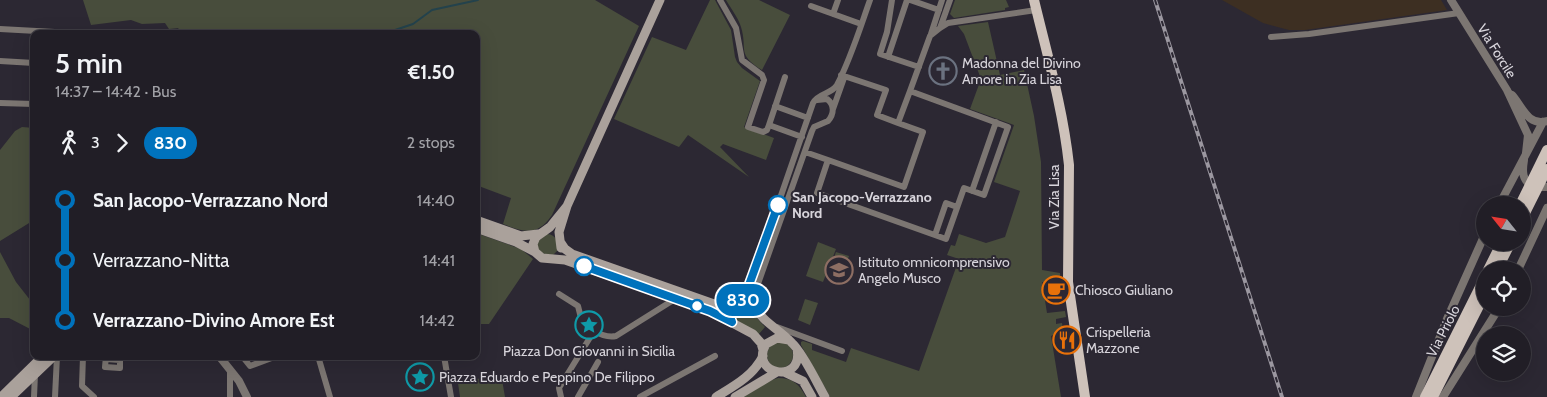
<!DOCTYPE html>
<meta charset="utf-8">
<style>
body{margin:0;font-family:Cabin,sans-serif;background:#2d2b32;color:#f1f3f6;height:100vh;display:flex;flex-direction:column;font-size:19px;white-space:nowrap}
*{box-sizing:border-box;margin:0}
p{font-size:16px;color:#a2a2a7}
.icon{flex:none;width:28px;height:28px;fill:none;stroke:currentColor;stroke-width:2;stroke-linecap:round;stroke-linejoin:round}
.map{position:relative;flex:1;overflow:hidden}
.sheet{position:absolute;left:30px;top:30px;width:450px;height:330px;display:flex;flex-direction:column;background:#211e26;border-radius:10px;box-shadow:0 5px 20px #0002,0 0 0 1px #3e3c43}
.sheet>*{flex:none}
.badge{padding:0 10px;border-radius:16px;font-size:18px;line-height:32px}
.needle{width:32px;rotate:300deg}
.fabs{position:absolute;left:1476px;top:196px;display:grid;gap:10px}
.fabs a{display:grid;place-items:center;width:55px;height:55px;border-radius:50%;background:#211e26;box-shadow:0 5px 20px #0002,0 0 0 1px #3e3c43;font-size:25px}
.map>.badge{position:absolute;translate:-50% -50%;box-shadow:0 0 0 2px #fff}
.legs{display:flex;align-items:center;gap:8px;height:55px;padding:0 25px;font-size:16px}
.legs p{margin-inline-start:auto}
.headline{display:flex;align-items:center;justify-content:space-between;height:85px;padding:0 25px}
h1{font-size:28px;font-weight:600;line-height:38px}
ul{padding:0 25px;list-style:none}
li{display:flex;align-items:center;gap:18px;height:60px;font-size:19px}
li i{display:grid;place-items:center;width:8px;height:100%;margin:0 6px;background:currentColor}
li i::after{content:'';width:12px;height:12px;margin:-6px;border:4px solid;border-radius:50%;background:#211e26}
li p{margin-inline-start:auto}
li:first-child i{background:linear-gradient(#0000 50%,currentColor 0)}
li:last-child i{background:linear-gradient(currentColor 50%,#0000 0)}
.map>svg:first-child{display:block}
</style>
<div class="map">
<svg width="1547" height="397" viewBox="0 0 1547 397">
<rect width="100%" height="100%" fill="#2c2833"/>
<path fill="#3d2f22" d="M1222,0H1441L1447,10L1305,30H1289L1263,23Z"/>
<path fill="#484d3c" d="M83,0H595L639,26L552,215C537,237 524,232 503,224L511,198L476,185V34H171L179,28L169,29L165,23L142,24L131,20L91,25Z
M710,0H715L731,30L735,57L737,62L742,68L760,81L744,127L774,138L766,160L723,144L720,147L749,177L688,135L679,147L614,119L652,37L686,50Z
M726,0H759L790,15L762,70C736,54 748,50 741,27C738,17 731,9 726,0Z
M955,0H1006L1009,7L1005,8V10L954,18L950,14Z
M988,22L1000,75L1024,70L1034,116L1041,162L1042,270L1060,273L1061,284L1042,282L1047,313L1065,311L1066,317L1056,319V324L1062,323L1063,329L1056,330V334L1051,336L1061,397H830L801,345V342L803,341L812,344V350L846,362L851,348L919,371L959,259L947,255L951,245L955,246L959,234L986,243L1005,237L1020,191L994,182L1014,125L970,109L981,79L964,34L958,26Z
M22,127L34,128V220L0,241V150L15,131Z
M476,233L521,249L533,259L489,324H476Z
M547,234C557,235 557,241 558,250L553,255L539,253L536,243Z
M818,242L836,249L823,282L806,276Z
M0,252L16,282L34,305V331L9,318H0Z
M836,252L849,256L840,281L827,277Z
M805,299L818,303L810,325L798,320Z
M737,306H749L756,317L765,327L758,335L735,320L734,312Z
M767 355a13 13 0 1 1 26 0a13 13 0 1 1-26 0Z
M501,374L505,397H460L458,383Z
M778,378C793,378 799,384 806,397H743L769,381Z"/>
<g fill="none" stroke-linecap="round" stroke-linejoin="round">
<path stroke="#23424c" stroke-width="2" d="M383,34L413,24L432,10L478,0"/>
<path stroke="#7c7672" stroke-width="6" d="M720,0L736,28L742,60L762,75L764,80L748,127L763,132L767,130L769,125
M892,0L887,32L880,54L919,67
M910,0L939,10
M811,6L861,24
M833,14L838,0
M940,28L950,0
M0,29L73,33
M931,34L942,0
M1271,37L1309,34L1459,13
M888,57L907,0
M0,61L34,63
M841,75L886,90L877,115L898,123
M785,77L769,125L802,137
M0,103L34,104
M775,106L808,118
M833,109L844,78
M805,152L828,160L817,193L946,239L964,188L984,195L1008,127L910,91L930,36L940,28L948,23L1036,10
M828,160L904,187L923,132L898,123L910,91
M972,191L996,122
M935,235L946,203L957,207
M559,294L578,306L582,322L594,331
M741,301L748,291L813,103C818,93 832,94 837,85C851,58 860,28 870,0
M753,304L754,295L812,131L814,127L828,121C834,114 835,105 827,99L817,100
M777,327L842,351
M83,356L82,386L94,397
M242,356L250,366L277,356
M318,356L330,397
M444,356L451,397
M106,359L120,360V368L105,367L106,356
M34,397L35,374
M55,397L57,356
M230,397V369
M561,397L559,388L594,331C601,335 608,338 616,336L675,299
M578,397L598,362
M640,397L715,356"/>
<path stroke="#7c7672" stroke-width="8" d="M1451,0L1507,90L1528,135L1526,153
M1512,95C1522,106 1528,127 1547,121
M1524,160C1522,172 1522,180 1533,187H1547
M1499,205L1543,122
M1518,270L1547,208
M219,356L239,381L247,397
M1416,397L1447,319L1485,234
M1443,397L1499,308"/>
<path stroke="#aaa19b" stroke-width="9" d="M567,206L550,227L536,237L533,244L535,252L542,258L565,260L710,311L753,334L761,343L763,350
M476,220L521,236L538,234
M476,228L516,242L535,252
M561,243L565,249L572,254L717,305C731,308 740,297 753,304C764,324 777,327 792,343C803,353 817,383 825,397
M561,248L559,232L567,206L660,0
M789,340L777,338L766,344C748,375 804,385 797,349
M784,372L803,381L812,397
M1,397L43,356
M11,397L54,356
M716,397C734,386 753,376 763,356
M735,397L777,372"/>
<path stroke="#cec2ba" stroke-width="10" d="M1034,0C1047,54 1063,109 1069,165L1068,282L1085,397
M1488,270L1502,242
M1497,270L1511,242
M1425,397L1485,277
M1433,397L1485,294"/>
<g stroke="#9b97a0" stroke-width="4">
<path id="rail" d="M1155,0L1282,397"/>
</g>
<use href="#rail" stroke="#2c2833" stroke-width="2" stroke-dasharray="5.5" stroke-linecap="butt"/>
<path stroke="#cec2ba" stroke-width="10" d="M1520,205L1547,150
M1522,219L1547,169"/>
</g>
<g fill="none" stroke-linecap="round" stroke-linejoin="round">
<g stroke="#fff" stroke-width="11">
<path id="line-1" d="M584,266L710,311L732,322C725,305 737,307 745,296L778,205"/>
</g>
<use href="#line-1" stroke="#0072bc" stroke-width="8"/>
</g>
<defs>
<g id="church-ring" transform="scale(1.4375)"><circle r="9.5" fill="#2c2833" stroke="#6b7280" stroke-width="1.5"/><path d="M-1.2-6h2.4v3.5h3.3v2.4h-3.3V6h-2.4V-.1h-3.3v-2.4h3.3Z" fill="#6b7280"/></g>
<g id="school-ring" transform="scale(1.4375)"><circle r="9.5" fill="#2c2833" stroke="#8d6e63" stroke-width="1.5"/><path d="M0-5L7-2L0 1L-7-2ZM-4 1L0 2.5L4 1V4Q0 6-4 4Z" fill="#8d6e63"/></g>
<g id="cafe-ring" transform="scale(1.4375)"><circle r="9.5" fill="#2c2833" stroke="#e8710a" stroke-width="1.5"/><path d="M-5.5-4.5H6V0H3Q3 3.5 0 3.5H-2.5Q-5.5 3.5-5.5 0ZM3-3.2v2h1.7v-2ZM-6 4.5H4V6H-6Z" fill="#e8710a"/></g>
<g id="sight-ring" transform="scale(1.4375)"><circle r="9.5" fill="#2c2833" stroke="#0f9aa8" stroke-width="1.5"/><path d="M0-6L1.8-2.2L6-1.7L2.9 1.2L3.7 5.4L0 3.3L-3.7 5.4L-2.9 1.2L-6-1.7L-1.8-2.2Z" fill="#0f9aa8"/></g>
<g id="restaurant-ring" transform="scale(1.4375)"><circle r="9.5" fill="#2c2833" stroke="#e8710a" stroke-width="1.5"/><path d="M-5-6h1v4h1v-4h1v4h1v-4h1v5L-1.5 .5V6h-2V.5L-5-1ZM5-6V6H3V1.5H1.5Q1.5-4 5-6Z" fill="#e8710a"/></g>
</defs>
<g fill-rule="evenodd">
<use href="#church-ring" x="943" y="71"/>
<use href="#school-ring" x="839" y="270"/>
<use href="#cafe-ring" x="1056" y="290"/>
<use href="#sight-ring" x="589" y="325"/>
<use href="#restaurant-ring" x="1067" y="340"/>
<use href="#sight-ring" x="420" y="377"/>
</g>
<g fill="#fff" stroke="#0072bc" stroke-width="2.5">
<circle cx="778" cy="205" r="9"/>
<circle cx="584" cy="266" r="9"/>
<circle cx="697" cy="306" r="6"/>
</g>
<g text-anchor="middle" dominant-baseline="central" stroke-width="4" stroke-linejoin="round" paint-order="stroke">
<g font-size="14" fill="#d8d5dc" stroke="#2c2833">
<text transform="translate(1497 51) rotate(58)">Via Forcile</text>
<text transform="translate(1054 197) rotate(-90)">Via Zia Lisa</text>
<text transform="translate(1443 331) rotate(-63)">Via Priolo</text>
</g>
<g font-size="14" fill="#d8d5dc" stroke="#2c2833" text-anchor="start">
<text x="962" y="63">Madonna del Divino<tspan x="962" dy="16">Amore in Zia Lisa</tspan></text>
<text x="858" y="262">Istituto omnicomprensivo<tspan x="858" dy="16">Angelo Musco</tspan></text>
<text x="1075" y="290">Chiosco Giuliano</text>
<text x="1086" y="332">Crispelleria<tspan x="1086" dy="16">Mazzone</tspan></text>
<text x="589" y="351" text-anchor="middle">Piazza Don Giovanni in Sicilia</text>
<text x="439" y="377">Piazza Eduardo e Peppino De Filippo</text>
</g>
<g font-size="14" font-weight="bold" fill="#d8d5dc" stroke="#2c2833" text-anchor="start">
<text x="792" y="197">San Jacopo-Verrazzano<tspan x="792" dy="16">Nord</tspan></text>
</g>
</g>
</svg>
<div class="fabs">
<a><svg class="needle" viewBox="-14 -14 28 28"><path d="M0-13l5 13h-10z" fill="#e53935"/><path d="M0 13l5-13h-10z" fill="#a2a2a7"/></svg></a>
<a><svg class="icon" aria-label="locate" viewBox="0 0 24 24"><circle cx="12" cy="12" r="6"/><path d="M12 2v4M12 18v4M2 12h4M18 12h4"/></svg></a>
<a><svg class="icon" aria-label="layers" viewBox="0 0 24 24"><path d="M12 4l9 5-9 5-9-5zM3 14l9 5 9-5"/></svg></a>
</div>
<b class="badge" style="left:743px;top:300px;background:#0072bc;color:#fff">830</b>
<section class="sheet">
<div class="headline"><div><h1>5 min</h1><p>14:37 – 14:42 · Bus</p></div><b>€1.50</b></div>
<div class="legs"><svg class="icon" aria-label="walk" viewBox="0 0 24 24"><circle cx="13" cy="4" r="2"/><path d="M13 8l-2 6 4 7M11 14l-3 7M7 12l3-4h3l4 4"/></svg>3<svg class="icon" aria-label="forward" viewBox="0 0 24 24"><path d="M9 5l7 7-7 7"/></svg><b class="badge" style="background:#0072bc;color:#fff">830</b><p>2 stops</p></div>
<ul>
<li><i style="color:#0072bc"></i><b>San Jacopo-Verrazzano Nord</b><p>14:40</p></li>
<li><i style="color:#0072bc"></i><span>Verrazzano-Nitta</span><p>14:41</p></li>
<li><i style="color:#0072bc"></i><b>Verrazzano-Divino Amore Est</b><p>14:42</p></li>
</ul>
</section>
</div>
